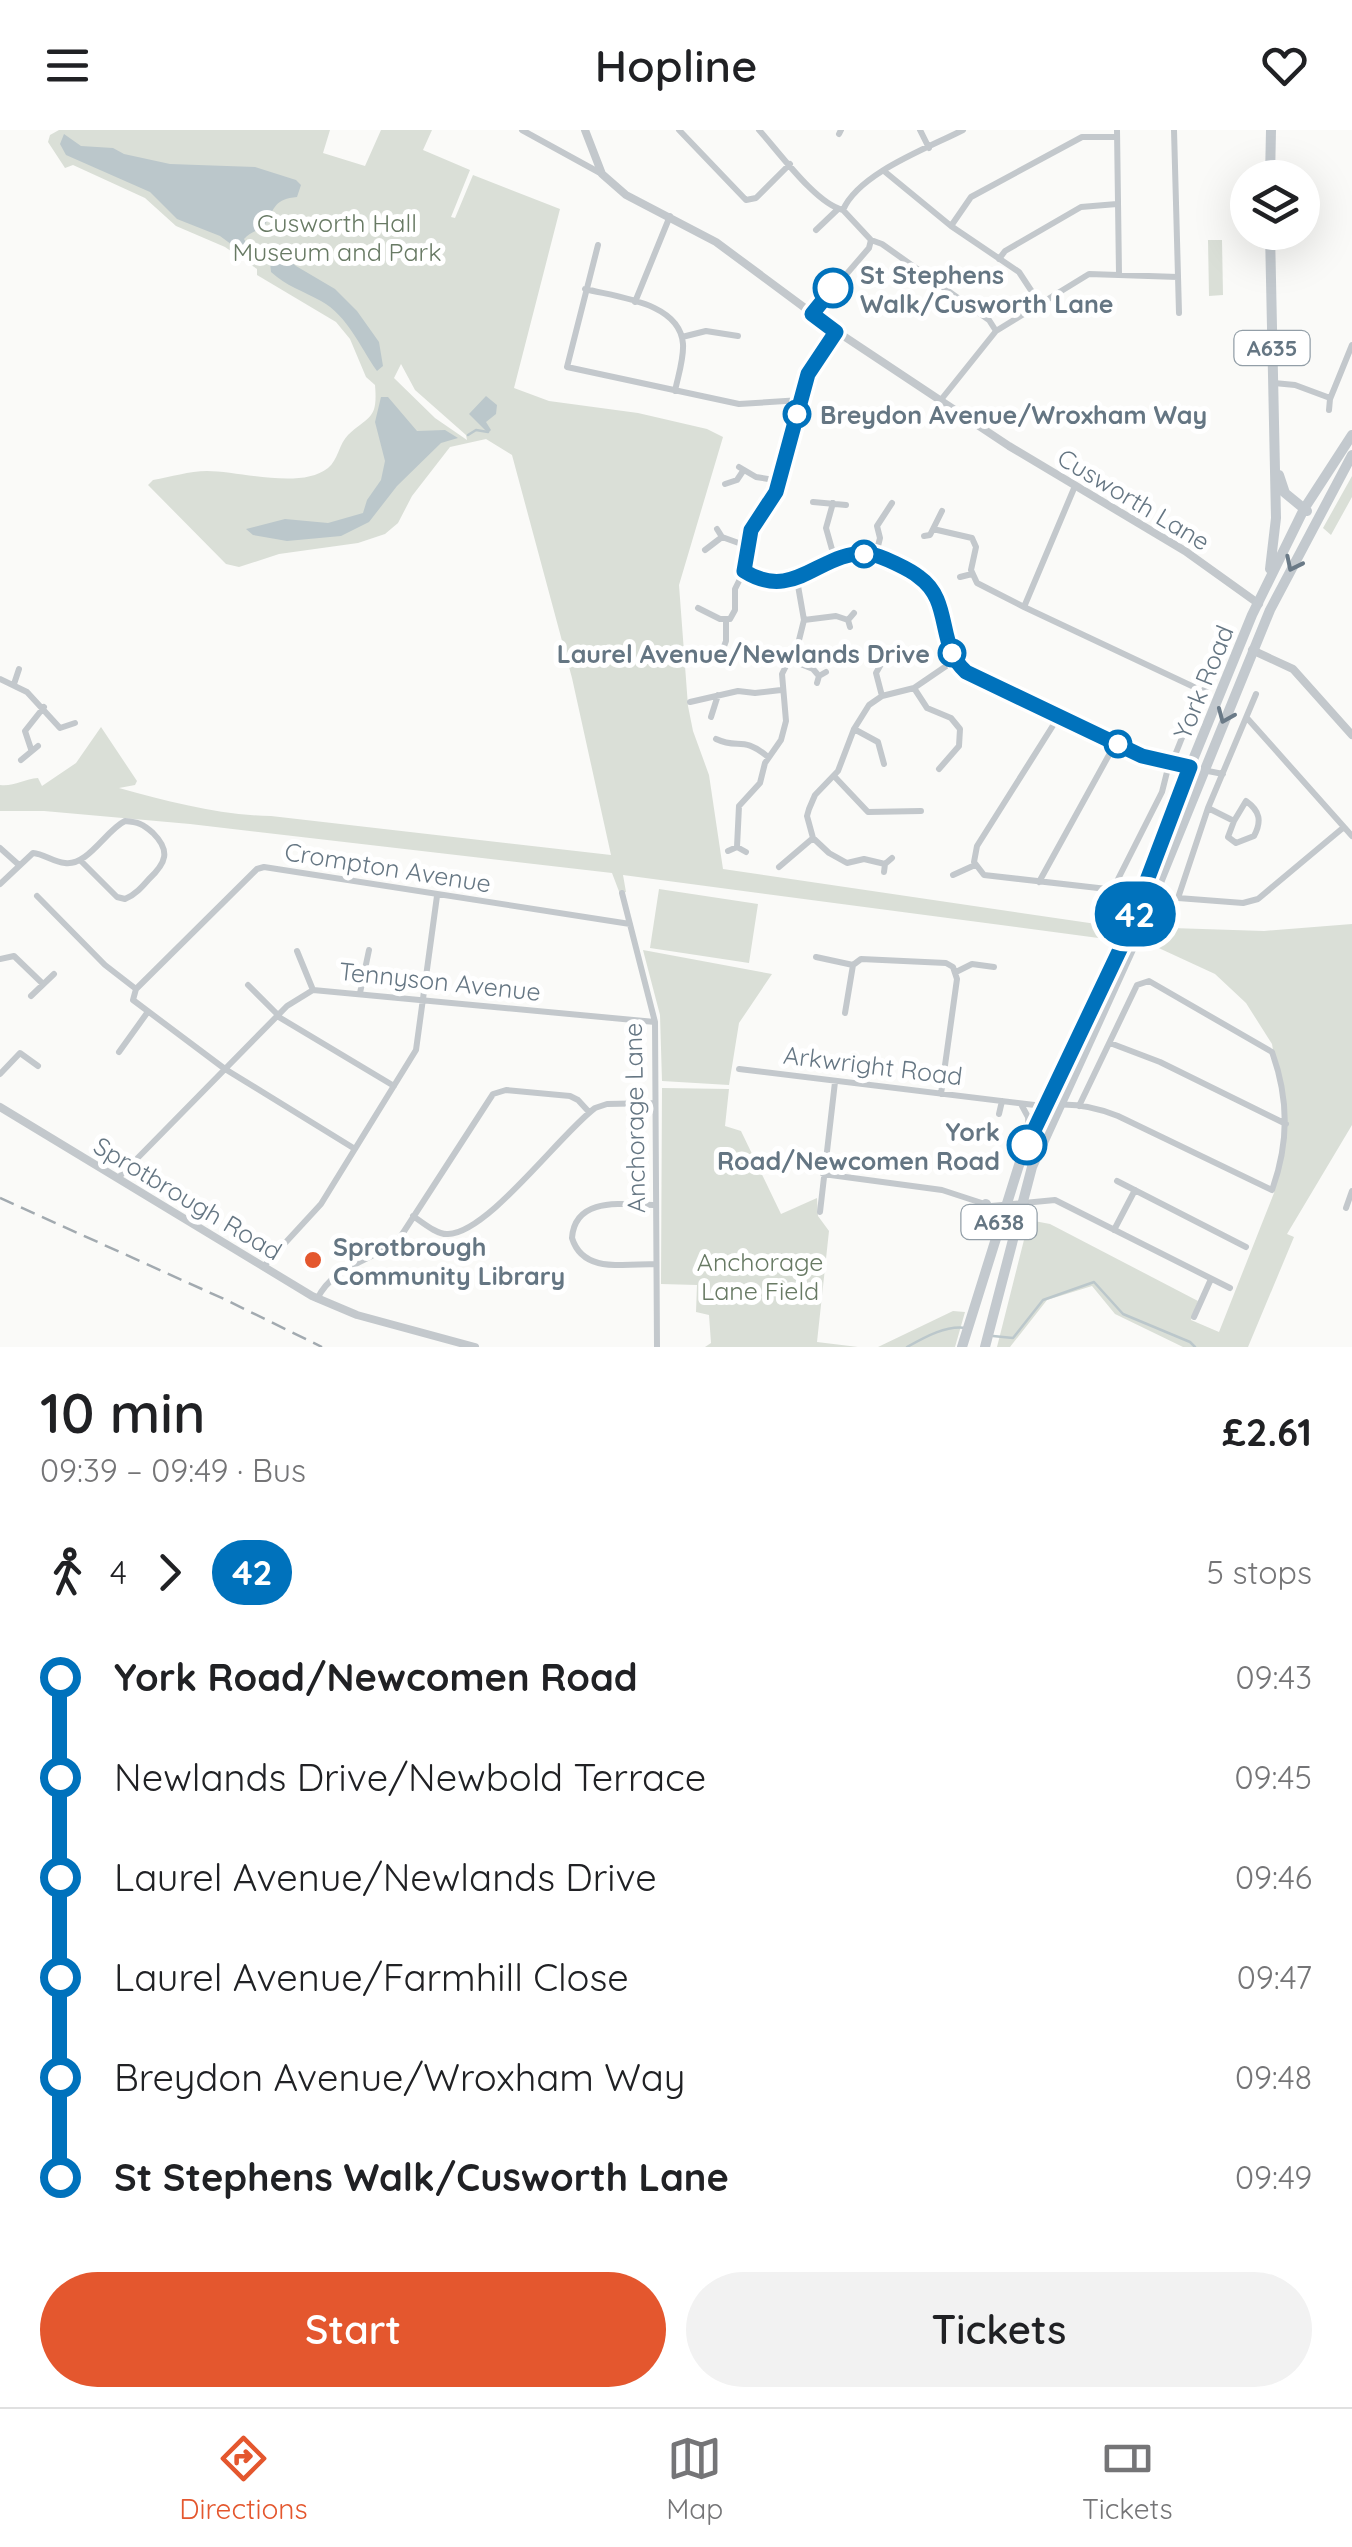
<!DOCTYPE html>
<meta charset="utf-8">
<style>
body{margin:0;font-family:Quicksand,sans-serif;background:#f2f2f2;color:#202124;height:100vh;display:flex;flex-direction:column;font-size:38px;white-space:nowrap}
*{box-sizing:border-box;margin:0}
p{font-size:32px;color:#757577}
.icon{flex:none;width:55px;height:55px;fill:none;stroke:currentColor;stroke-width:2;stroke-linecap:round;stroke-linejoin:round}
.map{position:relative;height:1217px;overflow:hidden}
.drawer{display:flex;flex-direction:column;background:#fff;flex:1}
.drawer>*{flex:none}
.badge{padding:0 20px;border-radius:32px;font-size:35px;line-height:65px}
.fabs{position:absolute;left:1230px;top:30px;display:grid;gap:20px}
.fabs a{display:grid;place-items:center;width:90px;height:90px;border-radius:50%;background:#fff;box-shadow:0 10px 40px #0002;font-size:50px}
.map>.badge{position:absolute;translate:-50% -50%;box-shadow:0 0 0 5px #fff}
.legs{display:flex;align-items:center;gap:15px;height:110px;padding:0 40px;font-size:32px}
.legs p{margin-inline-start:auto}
.overview{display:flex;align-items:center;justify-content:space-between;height:170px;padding:0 40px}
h1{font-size:55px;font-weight:600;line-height:75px}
.primary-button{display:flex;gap:20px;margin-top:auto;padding:20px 40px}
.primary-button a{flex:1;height:115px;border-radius:60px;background:#e4572e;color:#fff;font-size:40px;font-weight:600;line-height:115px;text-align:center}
.primary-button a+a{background:#f2f2f2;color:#202124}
ul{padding:0 40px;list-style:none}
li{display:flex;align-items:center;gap:35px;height:100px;font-size:38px}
li i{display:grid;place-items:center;width:15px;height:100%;margin:0 12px;background:currentColor}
li i::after{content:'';width:25px;height:25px;margin:-12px;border:8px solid;border-radius:50%;background:#fff}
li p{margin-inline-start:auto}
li:first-child i{background:linear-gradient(#0000 50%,currentColor 0)}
li:last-child i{background:linear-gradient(currentColor 50%,#0000 0)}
header{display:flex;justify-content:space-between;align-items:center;height:130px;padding:0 40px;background:#fff;font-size:45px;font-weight:600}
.tab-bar{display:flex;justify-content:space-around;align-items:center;height:140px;border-top:2px solid #e0e0e0;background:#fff;font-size:28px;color:#757577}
.tab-bar a{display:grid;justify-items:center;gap:5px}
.tab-bar .on{color:#e4572e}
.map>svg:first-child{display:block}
</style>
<header><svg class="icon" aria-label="menu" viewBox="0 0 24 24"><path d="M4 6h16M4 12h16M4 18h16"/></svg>Hopline<svg class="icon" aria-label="heart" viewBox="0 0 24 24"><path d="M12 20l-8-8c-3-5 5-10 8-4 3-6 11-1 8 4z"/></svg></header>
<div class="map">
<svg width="1352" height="1217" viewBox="0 0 1352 1217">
<rect width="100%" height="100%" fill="#fafaf8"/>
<path fill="#dadfd7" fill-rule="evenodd" d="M59,0H330L323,23L365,36L381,0H432L423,20L470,40L451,87L455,88L473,45L560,79L514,258L549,271L638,283L707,299L723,307L679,455L688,576L693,601L709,645L723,739L1110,796L1264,801L1352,794V995L1287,1104L1294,1107L1248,1217H1183L1115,1184L1092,1156L1047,1170L1010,1217H997L1029,1090L1050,1094L1198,1171L1191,1190L1219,1202L1274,1063L1286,995L1272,914L1246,873L1215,844L1111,796L1106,809L623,745L626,762L620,764L612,743L190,694L44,681H0V655C13,657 24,649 38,648L42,656L76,633L101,597L137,651L135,655L119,658C170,672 219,685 271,686L611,725L572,548L512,325L486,309L450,317L412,366L398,393L385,404L358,413L279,424L239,437L226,434L148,355L153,350C171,347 189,341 207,341C240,341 300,360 328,338C338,330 339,314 348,305C369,285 378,290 375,255L366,247L350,209L336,192L257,145V139L225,117L176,96L145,68L73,35L65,38L48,12L50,5ZM401,234L415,260L466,305L467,310L435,288L394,248Z
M1208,110H1222L1223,165L1209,166Z
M1352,346V367L1331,405L1323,398Z
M659,759L758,774L749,833L650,818Z
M643,820L772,844L739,893L729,955L662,951L660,885Z
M662,958L729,959L725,996L741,1001L781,1084L817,1068L818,1086L829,1101L817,1212L858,1217H705L711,1213L709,1185L696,1182L697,1155L661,1154Z
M953,1181L965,1182L955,1217H878Z"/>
<path fill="#bbc7cb" d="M64,4L81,16L113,18L124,24L170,34L255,37L296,50L301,55L297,67C275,69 275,77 266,93C261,101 251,101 244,109L256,130L270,115L296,136L335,159L357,181L379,212L383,236L377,241C360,217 348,186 321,171C303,161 286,156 271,142L270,132L266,127L258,134L220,106L177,89L150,62L66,25L60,14Z
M486,266L497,275L496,284L486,292L491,300L488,303L469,284Z
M381,267H388L417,301L445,300L458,308L441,313L397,356L369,392L341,406L287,411L253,405L246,399L285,389L328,393L363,383L367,370L381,350L385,331L375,292Z"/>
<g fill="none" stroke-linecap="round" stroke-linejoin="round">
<path stroke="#bbc7cb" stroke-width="2.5" d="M468,305L476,300L488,302
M993,1206L1013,1208L1043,1170L1094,1152L1123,1184L1190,1212L1195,1217
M907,1217C925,1207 946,1195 966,1198"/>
<path stroke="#c3c8cc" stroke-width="6" d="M522,0L602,44
M679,0L746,70L756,68L790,34
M759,0C779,22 816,74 843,80L871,110L882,114L989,190L996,201
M920,0L929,18
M1117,0L1119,144
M1174,0L1179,183
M839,4L841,0
M884,41L951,96L1019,142L1040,174
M843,80C859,43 928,18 963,0
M951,96L971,67L1082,7H1117
M816,100L837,80
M598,115L567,237L739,274L801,270
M999,129L1005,121L1081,77L1117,74
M585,159C616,167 680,172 683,214C684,229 678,246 675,261
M635,172L670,86
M812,184L869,118L871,110
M682,207L706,201L738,206
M1274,253L1295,255L1330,268
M940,271L996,201L1089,144L1178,147
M1329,280L1330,269L1352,215
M739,337L756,347L780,351
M725,354L737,350L743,341
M1075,356L1024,477L1194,557L1200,563
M813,372L846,375
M833,373L826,398L835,430
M933,399L972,408L976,417L971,440L977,453L1024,477
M924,406L930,405L942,381
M722,407L747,416
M705,420L722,407L717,399
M876,424L880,408L877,396L892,373
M744,441C795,475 821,419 870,424C880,425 911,440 919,447C953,471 936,516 967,542L1153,630L1223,644
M960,447L972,444
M698,478L720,489H730L735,480V459L744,441L751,399L777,363L807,244L836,201
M804,490L836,486L848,490
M850,497L848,490L854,483
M720,527L726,511V490
M788,529L813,539L819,546
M0,549L27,562L60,598L75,593
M817,553L819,546L826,542
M14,554L19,539
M914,558L927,578L951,588L960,599L959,616L939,639
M882,566L876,543L884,529
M690,572L738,561L755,563L781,560
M1059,586L977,716L974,732L984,745L1107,759L1114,757L1162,662L1169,634
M711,587L718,565
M1247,588L1344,697L1258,769L1243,773L1178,768L1208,678L1256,564
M854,599L878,612L884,634
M716,609C739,620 742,605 768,627
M31,619L25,601L44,577
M21,630L38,616
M1171,635L1200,563L1206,558L1230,505
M834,646L868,682L921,681
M1208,678L1234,691L1246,671C1260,681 1262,691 1254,706L1236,713L1228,707L1234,691
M1344,697L1352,706
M737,717L739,676L760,653L765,633L781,610L786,591L782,544L799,510L804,490L797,450
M0,718L19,735
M728,721L737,717L746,722
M885,734L864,729L847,733L829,723L813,708L807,686L809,679L815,665L838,641L854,599L869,575L882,566L914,558L955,530
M779,737L813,708
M884,742L885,734L892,728
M953,745L975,735
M1039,752L1115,614
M0,754L33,723C44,724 53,732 65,733C88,736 106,700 125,691C138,692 143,694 153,703C171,721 166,733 149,749C142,757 135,765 125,769L117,767L80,730
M622,763L655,892L657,1217
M37,766L105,835L136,859
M297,821L313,860
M816,827L853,835
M0,829L14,826L43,854
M956,842L972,834L994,837
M248,855L278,885
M360,863L369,820
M31,866L54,844
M845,883L853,835L861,829L946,833L953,837L957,849L941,964
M277,886L394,956
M1110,913L1160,932L1286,994
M119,922L147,883
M739,939L1043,976C1068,972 1094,976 1118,986L1272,1060C1289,1013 1289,969 1272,922L1149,851L1137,855L1079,976
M0,944L20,923L38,936
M1021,974L1028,987L1029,1004
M999,984L1002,971
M355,1019L225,939L133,870L136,859L257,739L264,737L630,794
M823,1044L942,1060L991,1076L1055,1070L1230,1158
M118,1048L287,876L313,860L655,892
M1117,1051L1246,1117
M1346,1078L1352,1061
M820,1082L835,952
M413,1086C422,1092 437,1105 448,1104C488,1103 560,1004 595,978L607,974L655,973
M1114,1100L1135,1060
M656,1134C625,1134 583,1144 572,1108C575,1065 625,1075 656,1075
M263,1137L321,1074L416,920L437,766
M317,1169C335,1133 375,1132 401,1106L493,964L506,960L570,966L578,970L589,982
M1194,1187L1211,1149"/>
<path stroke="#c3c8cc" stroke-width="8" d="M585,0L602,44L626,65L716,112L836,201L1009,316L1185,421L1259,474
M1252,520L1293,539L1352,605
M0,977L312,1166L357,1185L475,1217"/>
<path stroke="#c3c9ce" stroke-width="10" d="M1270,48L1271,0
M1270,102L1276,388L1270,439
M1279,345L1285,363L1307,381
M986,1074L995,1096
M962,1217L1019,1035L1043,976L1130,797L1190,637L1252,485L1304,379L1352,305
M985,1217L1032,1037L1138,804L1270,480L1352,325"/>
<path stroke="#a2aab0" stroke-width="2.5" stroke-dasharray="15 8" stroke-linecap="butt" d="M0,1068L224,1169L322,1217"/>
</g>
<defs><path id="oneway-chevron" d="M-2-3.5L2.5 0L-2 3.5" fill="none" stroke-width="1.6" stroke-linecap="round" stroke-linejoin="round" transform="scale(2.5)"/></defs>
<g stroke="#6a7a87">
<use href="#oneway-chevron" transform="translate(1293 434) rotate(116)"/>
<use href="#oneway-chevron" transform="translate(1225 586) rotate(113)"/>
</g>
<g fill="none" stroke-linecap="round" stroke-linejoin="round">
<g stroke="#fff" stroke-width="22">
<path id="line-1" d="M833,158L812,184L836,202L808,244L776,362L751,400L744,441C796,474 821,418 870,424C880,425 911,440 919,447C953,471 936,516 966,542L1142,626L1190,637L1124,811L1027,1015"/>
</g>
<use href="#line-1" stroke="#0072bc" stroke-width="15"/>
</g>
<g fill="#fff" stroke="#0072bc" stroke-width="5">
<circle cx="833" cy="158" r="18"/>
<circle cx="797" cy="284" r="12"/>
<circle cx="864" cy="424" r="12"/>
<circle cx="952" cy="523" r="12"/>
<circle cx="1118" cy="614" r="12"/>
<circle cx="1027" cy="1015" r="18"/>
</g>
<circle fill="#e4572e" stroke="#fff" stroke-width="4" cx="313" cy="1130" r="10"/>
<g text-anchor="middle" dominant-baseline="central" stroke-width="10" stroke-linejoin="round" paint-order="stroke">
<g fill="#fff" stroke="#939fa8" stroke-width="2.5">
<rect x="1234.5" y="201" width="75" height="34" rx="8"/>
<rect x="961.5" y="1075" width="75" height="34" rx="8"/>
</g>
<g font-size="22" font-weight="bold" fill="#657683">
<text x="1272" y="218">A635</text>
<text x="999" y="1092">A638</text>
</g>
<g font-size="25" fill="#687a64" stroke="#fff">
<text x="337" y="92">Cusworth Hall<tspan x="337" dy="29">Museum and Park</tspan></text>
<text x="760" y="1131">Anchorage<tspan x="760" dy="29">Lane Field</tspan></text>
</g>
<g font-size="25" font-weight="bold" fill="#657683" stroke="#fff" text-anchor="start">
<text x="860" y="144">St Stephens<tspan x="860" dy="29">Walk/Cusworth Lane</tspan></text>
<text x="820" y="284">Breydon Avenue/Wroxham Way</text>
<text x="930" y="523" text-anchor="end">Laurel Avenue/Newlands Drive</text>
<text x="1000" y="1001" text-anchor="end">York<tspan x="1000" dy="29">Road/Newcomen Road</tspan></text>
</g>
<g font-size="25" fill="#657683" stroke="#fff">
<text transform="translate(1134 369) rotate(31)">Cusworth Lane</text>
<text transform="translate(1203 552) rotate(-68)">York Road</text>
<text transform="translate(388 737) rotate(9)">Crompton Avenue</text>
<text transform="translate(440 851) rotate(6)">Tennyson Avenue</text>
<text transform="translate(873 935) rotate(7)">Arkwright Road</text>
<text transform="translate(634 988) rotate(-91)">Anchorage Lane</text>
<text transform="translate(188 1068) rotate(31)">Sprotbrough Road</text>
</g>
<g font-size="25" font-weight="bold" fill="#657683" stroke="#fff" text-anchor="start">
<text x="333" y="1116">Sprotbrough<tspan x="333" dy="29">Community Library</tspan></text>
</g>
</g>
</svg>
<div class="fabs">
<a><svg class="icon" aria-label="layers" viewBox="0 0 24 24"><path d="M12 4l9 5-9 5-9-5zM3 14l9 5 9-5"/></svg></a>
</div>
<b class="badge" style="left:1135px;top:784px;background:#0072bc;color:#fff">42</b>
</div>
<section class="drawer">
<div class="overview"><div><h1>10 min</h1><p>09:39 – 09:49 · Bus</p></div><b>£2.61</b></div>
<div class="legs"><svg class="icon" aria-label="walk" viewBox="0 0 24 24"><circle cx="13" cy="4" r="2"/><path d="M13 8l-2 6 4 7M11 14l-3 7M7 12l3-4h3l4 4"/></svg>4<svg class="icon" aria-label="forward" viewBox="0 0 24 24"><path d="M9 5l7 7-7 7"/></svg><b class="badge" style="background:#0072bc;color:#fff">42</b><p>5 stops</p></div>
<ul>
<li><i style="color:#0072bc"></i><b>York Road/Newcomen Road</b><p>09:43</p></li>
<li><i style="color:#0072bc"></i><span>Newlands Drive/Newbold Terrace</span><p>09:45</p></li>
<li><i style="color:#0072bc"></i><span>Laurel Avenue/Newlands Drive</span><p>09:46</p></li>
<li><i style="color:#0072bc"></i><span>Laurel Avenue/Farmhill Close</span><p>09:47</p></li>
<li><i style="color:#0072bc"></i><span>Breydon Avenue/Wroxham Way</span><p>09:48</p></li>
<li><i style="color:#0072bc"></i><b>St Stephens Walk/Cusworth Lane</b><p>09:49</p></li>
</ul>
<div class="primary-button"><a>Start</a><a>Tickets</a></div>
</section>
<nav class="tab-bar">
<a class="on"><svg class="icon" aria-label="directions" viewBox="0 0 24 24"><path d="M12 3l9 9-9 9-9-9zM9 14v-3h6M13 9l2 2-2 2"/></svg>Directions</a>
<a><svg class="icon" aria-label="map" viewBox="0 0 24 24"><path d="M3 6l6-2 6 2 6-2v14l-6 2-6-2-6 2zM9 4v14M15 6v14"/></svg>Map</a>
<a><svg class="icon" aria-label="tickets" viewBox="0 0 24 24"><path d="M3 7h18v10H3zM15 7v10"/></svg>Tickets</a>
</nav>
